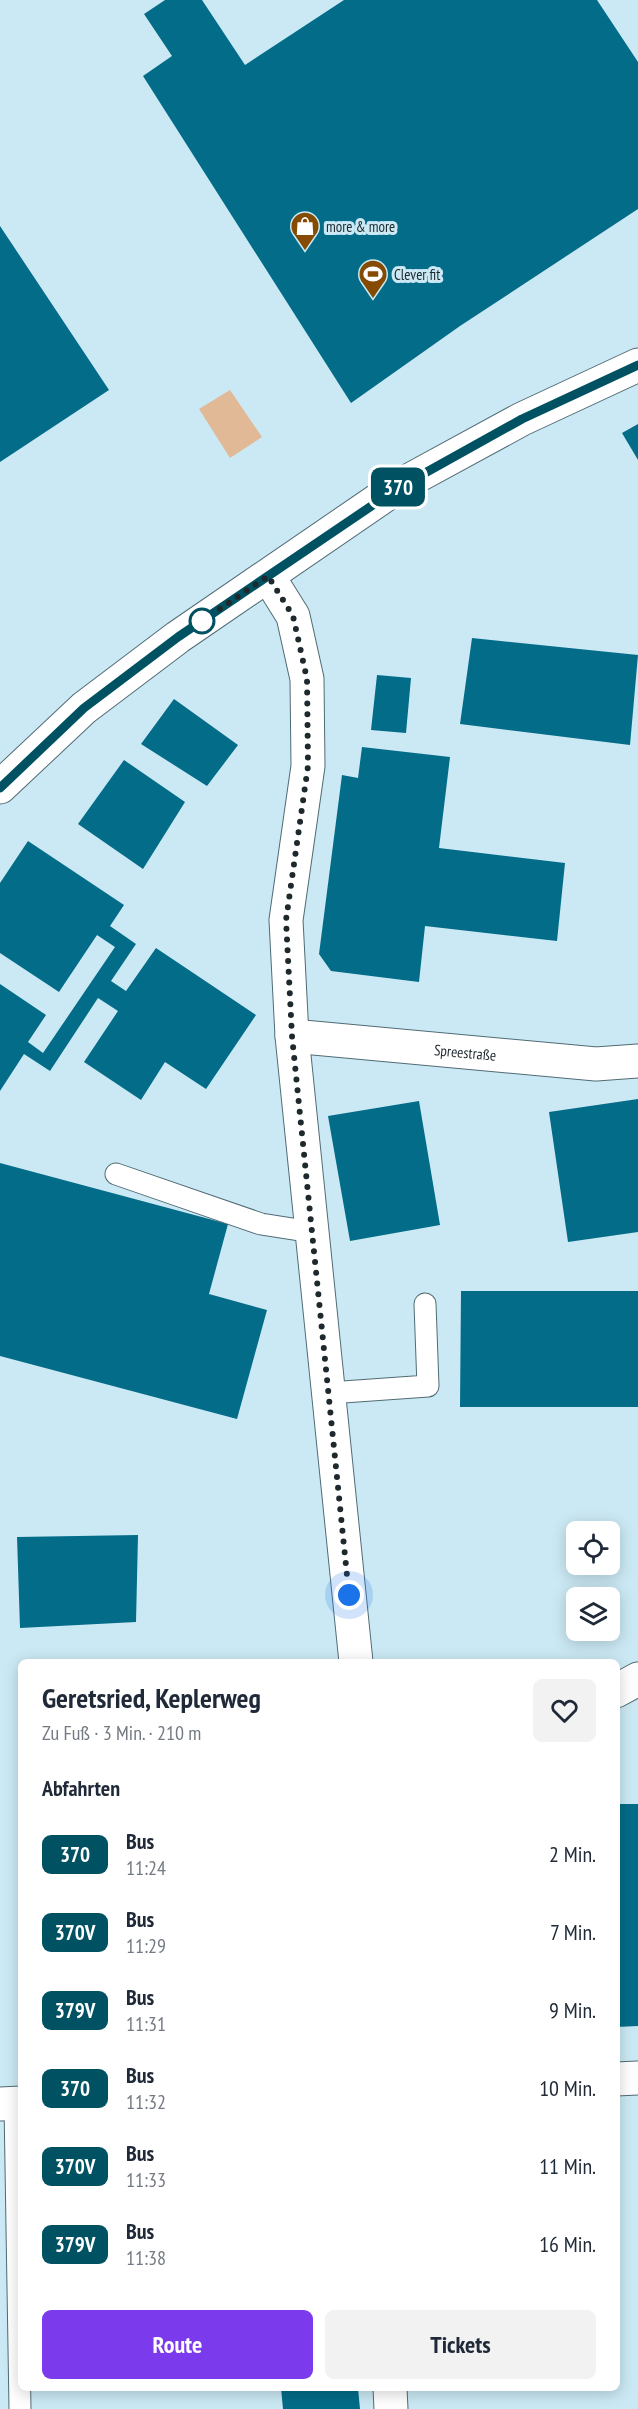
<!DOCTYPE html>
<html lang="de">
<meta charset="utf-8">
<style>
body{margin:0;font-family:"PT Sans Narrow",sans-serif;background:#f2f2f3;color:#1f2937;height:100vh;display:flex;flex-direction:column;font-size:22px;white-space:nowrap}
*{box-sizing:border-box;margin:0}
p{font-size:20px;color:#747a83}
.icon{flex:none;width:33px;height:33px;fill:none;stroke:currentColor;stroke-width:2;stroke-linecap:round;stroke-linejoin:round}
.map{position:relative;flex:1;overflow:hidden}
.drawer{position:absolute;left:18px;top:1659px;width:602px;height:732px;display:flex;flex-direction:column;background:#fff;border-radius:9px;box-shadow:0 3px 15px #0003}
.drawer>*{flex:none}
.badge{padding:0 12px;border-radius:9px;font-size:21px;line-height:39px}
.tools{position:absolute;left:566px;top:1521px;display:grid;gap:12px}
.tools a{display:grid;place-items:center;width:54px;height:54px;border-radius:9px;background:#fff;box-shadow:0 3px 15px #0003;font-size:30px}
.you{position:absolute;width:30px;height:30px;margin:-15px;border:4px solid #fff;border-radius:50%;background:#1a73e8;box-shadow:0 0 0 9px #1a73e833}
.map>.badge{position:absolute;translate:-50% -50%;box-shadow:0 0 0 3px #fff}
h2{padding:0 24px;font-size:22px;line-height:54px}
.round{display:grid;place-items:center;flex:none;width:63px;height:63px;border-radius:9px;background:#f2f2f3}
.summary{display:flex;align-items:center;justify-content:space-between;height:102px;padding:0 24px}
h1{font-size:28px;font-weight:700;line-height:45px}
.cta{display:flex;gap:12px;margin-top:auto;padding:12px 24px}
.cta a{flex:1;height:69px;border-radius:9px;background:#7c3aed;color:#fff;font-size:24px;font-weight:700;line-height:69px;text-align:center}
.cta a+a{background:#f2f2f3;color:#1f2937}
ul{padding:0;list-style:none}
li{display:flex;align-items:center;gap:18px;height:78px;padding:0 24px}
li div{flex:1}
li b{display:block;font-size:22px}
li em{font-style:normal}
li .badge{min-width:66px;font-weight:700;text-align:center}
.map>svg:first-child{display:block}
</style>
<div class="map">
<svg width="638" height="2409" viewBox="0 0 638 2409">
<rect width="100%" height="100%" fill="#cbe9f4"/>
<path fill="#e2b996" d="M230,390L262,437L230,458L199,409Z"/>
<path fill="#036c88" d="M165,0H202L245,65L344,0H597L638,62V209L460,326L351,403L143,76L172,56L144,14Z
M0,226L109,390L0,462Z
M638,424V460L622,433Z
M472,638L638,655L630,745L460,724Z
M377,675L411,678L406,733L371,730Z
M174,699L238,745L207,786L141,744Z
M362,747L450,757L439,848L565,863L557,941L425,926L419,982L331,971L319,954L342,775L358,778Z
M124,760L185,802L143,869L78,824Z
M28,841L124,905L110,926L136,944L111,981L126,991L156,948L256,1015L206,1089L165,1062L141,1100L84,1062L118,1011L98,998L50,1071L24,1054L0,1091V984L46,1015L28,1042L43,1053L115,947L97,935L59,992L0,953V883Z
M638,1099V1232L568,1242L549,1112Z
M419,1101L440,1225L350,1241L328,1116Z
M0,1163L228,1224L209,1294L267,1310L237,1419L0,1356Z
M461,1291H638V1407H460Z
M138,1535L136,1622L20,1628L17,1537Z
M616,1804H638V2026L616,2027Z
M281,2388H358L360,2409H283Z"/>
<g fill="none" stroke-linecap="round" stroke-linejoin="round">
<g stroke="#516b75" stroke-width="23">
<path id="service" d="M116,1174L261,1224L312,1232
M329,1393L428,1386L425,1304
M15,2104L20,2409"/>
</g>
<g stroke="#516b75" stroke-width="35">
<g id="minor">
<path d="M268,576L293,616L307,679L308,766L286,920L292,1036L356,1662"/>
<path id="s1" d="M292,1036L596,1064L638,1061"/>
<path d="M616,1691L638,1679"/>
<path d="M390,2388L391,2409"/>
</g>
</g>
<g stroke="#516b75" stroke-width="35">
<path id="tertiary" d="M0,787L84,708L178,637L397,487L522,419L638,365
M616,2079L638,2078
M0,2104L21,2103"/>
</g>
<use href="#service" stroke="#fff" stroke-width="21"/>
<use href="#minor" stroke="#fff" stroke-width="33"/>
<use href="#tertiary" stroke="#fff" stroke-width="33"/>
</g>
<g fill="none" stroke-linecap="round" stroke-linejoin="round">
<g stroke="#fff" stroke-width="14">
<path id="line" d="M0,788L84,708L178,637L398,488L522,419L638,365"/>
</g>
<use href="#line" stroke="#005262" stroke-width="9"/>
<path stroke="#1e292e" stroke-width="6" stroke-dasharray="0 10.8" d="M202,621L268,576L293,616L307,679L308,766L286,920L292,1036L349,1595"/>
</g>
<defs>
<g id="shop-pin" transform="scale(1.5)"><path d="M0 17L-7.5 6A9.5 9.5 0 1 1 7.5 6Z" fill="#864b03" stroke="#cbe9f4"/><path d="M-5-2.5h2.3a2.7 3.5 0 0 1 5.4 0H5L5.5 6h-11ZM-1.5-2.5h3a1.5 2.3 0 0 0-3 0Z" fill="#fff"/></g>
<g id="stadium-pin" transform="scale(1.5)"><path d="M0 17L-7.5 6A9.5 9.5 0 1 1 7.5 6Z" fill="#864b03" stroke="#cbe9f4"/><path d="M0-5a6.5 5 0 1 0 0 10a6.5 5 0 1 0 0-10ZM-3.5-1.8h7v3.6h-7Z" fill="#fff"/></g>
</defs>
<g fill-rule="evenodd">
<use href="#shop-pin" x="305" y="226"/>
<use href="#stadium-pin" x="373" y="274"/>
</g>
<circle fill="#fff" stroke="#005262" stroke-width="3" cx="202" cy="621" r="12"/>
<g text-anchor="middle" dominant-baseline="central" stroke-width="6" stroke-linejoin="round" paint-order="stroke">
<g font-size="15" fill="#1e292e" stroke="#cbe9f4" text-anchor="start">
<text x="326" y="226">more &amp; more</text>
<text x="394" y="274">Clever fit</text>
</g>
<g font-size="15" fill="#1e292e" stroke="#cbe9f4">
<text stroke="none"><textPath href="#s1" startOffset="174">Spreestraße</textPath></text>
</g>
</g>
</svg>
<div class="tools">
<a><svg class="icon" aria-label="locate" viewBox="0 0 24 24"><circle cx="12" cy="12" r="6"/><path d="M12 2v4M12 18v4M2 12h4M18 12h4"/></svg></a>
<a><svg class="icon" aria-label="layers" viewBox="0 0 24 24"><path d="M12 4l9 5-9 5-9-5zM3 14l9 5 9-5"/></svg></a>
</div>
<div class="you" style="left:349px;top:1595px"></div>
<b class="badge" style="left:398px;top:487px;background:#005262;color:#fff">370</b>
<section class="drawer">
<div class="summary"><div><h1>Geretsried, Keplerweg</h1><p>Zu Fuß · 3 Min. · 210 m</p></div><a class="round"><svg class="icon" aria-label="heart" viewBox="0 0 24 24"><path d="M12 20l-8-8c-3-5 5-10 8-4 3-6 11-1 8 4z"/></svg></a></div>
<h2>Abfahrten</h2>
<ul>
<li><span class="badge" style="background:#005262;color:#fff">370</span><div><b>Bus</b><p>11:24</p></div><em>2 Min.</em></li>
<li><span class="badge" style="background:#005262;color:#fff">370V</span><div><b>Bus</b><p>11:29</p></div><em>7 Min.</em></li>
<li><span class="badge" style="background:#005262;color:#fff">379V</span><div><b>Bus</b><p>11:31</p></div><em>9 Min.</em></li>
<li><span class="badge" style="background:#005262;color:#fff">370</span><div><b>Bus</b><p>11:32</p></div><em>10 Min.</em></li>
<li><span class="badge" style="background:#005262;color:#fff">370V</span><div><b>Bus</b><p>11:33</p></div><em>11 Min.</em></li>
<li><span class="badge" style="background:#005262;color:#fff">379V</span><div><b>Bus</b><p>11:38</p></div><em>16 Min.</em></li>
</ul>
<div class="cta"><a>Route</a><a>Tickets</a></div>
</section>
</div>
